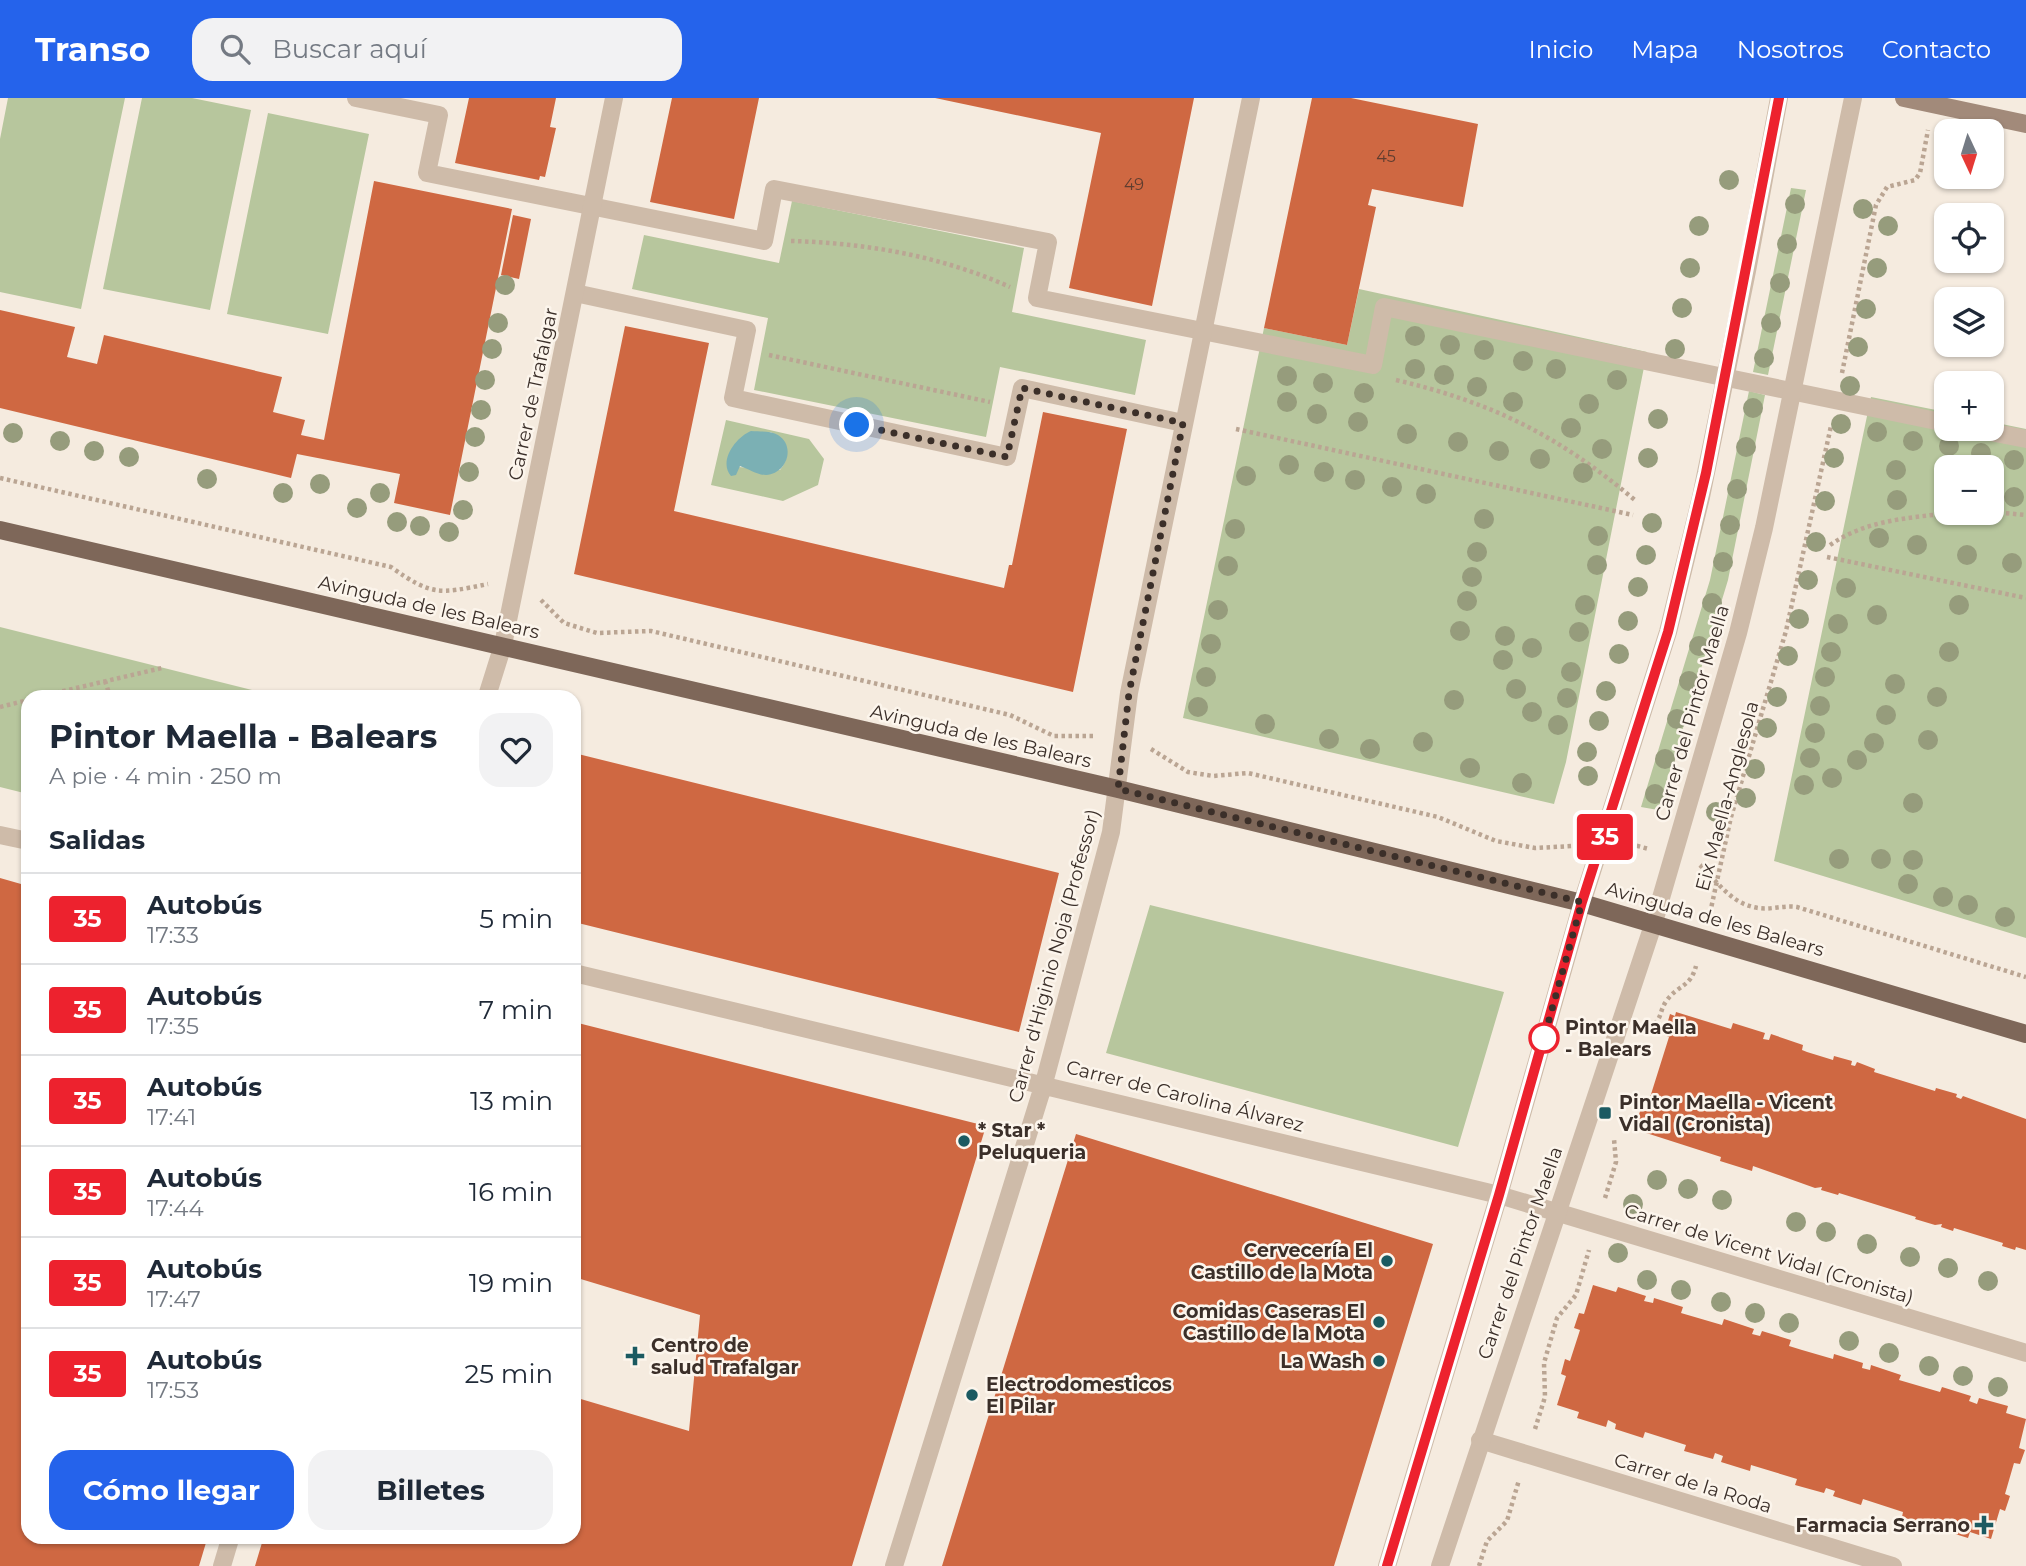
<!DOCTYPE html>
<html lang="es">
<meta charset="utf-8">
<style>
body{margin:0;font-family:Montserrat,sans-serif;background:#f2f2f3;color:#1f2937;height:100vh;display:flex;flex-direction:column;font-size:26px;white-space:nowrap}
*{box-sizing:border-box;margin:0}
p{font-size:23px;color:#747a83}
.icon{flex:none;width:38px;height:38px;fill:none;stroke:currentColor;stroke-width:2;stroke-linecap:round;stroke-linejoin:round}
.map{position:relative;flex:1;overflow:hidden}
.side{position:absolute;left:21px;top:592px;width:560px;height:854px;display:flex;flex-direction:column;background:#fff;border-radius:21px;box-shadow:0 2px 5px #0004}
.side>*{flex:none}
.badge{padding:0 14px;border-radius:5px;font-size:24px;line-height:46px}
.needle{width:46px;rotate:176deg}
.tools{position:absolute;left:1934px;top:21px;display:grid;gap:14px}
.tools a{display:grid;place-items:center;width:70px;height:70px;border-radius:14px;background:#fff;box-shadow:0 2px 5px #0004;font-size:35px}
.you{position:absolute;width:35px;height:35px;margin:-18px;border:5px solid #fff;border-radius:50%;background:#1a73e8;box-shadow:0 0 0 10px #1a73e833}
.map>.badge{position:absolute;translate:-50% -50%;box-shadow:0 0 0 4px #fff}
h2{padding:0 28px;font-size:26px;line-height:63px}
.round{display:grid;place-items:center;flex:none;width:74px;height:74px;border-radius:21px;background:#f2f2f3}
.head{display:flex;align-items:center;justify-content:space-between;height:119px;padding:0 28px}
h1{font-size:33px;font-weight:700;line-height:52px}
.cta{display:flex;gap:14px;margin-top:auto;padding:14px 28px}
.cta a{flex:1;height:80px;border-radius:21px;background:#2563eb;color:#fff;font-size:28px;font-weight:700;line-height:80px;text-align:center}
.cta a+a{background:#f2f2f3;color:#1f2937}
ul{padding:0;list-style:none}
li{display:flex;align-items:center;gap:21px;height:91px;padding:0 28px;border-top:2px solid #e0e1e3}
li div{flex:1}
li b{display:block;font-size:26px}
li em{font-style:normal}
li .badge{min-width:77px;font-weight:700;text-align:center}
header{display:flex;align-items:center;gap:42px;box-sizing:border-box;height:98px;padding:0 35px;background:#2563eb;color:#fff}
header strong{font-size:33px}
nav{display:flex;gap:38px;margin-inline-start:auto;font-size:24px}
.search{width:490px;height:63px;background:#f2f2f3;display:flex;align-items:center;gap:18px;box-sizing:border-box;padding:0 24px;border-radius:21px;color:#747a83;font-size:26px}
.map>svg:first-child{display:block}
</style>
<header>
<strong>Transo</strong>
<div class="search"><svg class="icon" aria-label="search" viewBox="0 0 24 24"><circle cx="10" cy="10" r="6"/><path d="M15 15l6 6"/></svg>Buscar aquí</div>
<nav><a>Inicio</a><a>Mapa</a><a>Nosotros</a><a>Contacto</a></nav>
</header>
<div class="map">
<svg width="2026" height="1468" viewBox="0 0 2026 1468">
<rect width="100%" height="100%" fill="#f5ebdf"/>
<path fill="#b7c69d" fill-rule="evenodd" d="M8,0H125L81,211L0,194V41Z
M142,0H192L251,12L210,212L103,191Z
M268,15L369,36L328,236L227,216Z
M1791,90L1806,92L1768,277L1753,274Z
M792,103L1024,150L1012,214L1146,242L1135,297L1000,269L986,339L754,292L768,220L632,191L644,137L779,165Z
M1359,191L1647,254L1566,664L1554,706L1183,620L1264,230L1347,247Z
M1749,293L1765,297L1728,482L1658,712L1641,709L1710,482Z
M1871,299L1946,314V331H1992V324L2026,331V840L1774,763ZM1946,369H1992V415H1946Z
M726,322L809,341L824,361L818,387L783,403L711,387ZM770,334C788,340 792,358 780,372L738,369Z
M0,529L276,598H28V696L0,689Z
M1150,807L1504,894L1458,1049L1106,955Z"/>
<path fill="#7bb0b4" d="M751,333C760,334 770,332 778,337C796,348 787,376 766,377C757,377 749,371 740,368L736,377L731,378C718,363 736,339 751,333Z"/>
<path fill="#cf6842" d="M469,0H556L550,29L556,30L545,79L540,78L539,82L455,65Z
M672,0H759L734,121L650,104Z
M935,0H1194L1152,208L1069,190L1101,35Z
M1312,0H1351L1478,26L1463,109L1372,91L1368,107L1376,109L1347,247L1264,230Z
M374,83L512,111L450,417L394,405L400,376L297,356L291,380L0,310V212L75,229L67,259L97,266L104,237L282,279L273,314L305,322L301,337L324,342Z
M513,117L531,121L519,181L501,177Z
M625,228L709,245L674,413L1004,490L1009,467H1012L1043,314L1127,331L1073,594L574,476Z
M574,655L1059,775L1019,934L574,824Z
M0,780L28,788V1438H208L199,1468H0Z
M1676,914L1731,931L1733,925L1765,935L1763,941L1769,942L1771,936L1803,947L1802,952L1807,954L1833,962L1834,958L1852,963L1851,967L1855,968L1857,964L1875,971L1874,974L1935,993L1936,990L1957,996L1956,999L1961,1001L1963,998L2026,1021V1152L2016,1149L2015,1152L2002,1148L2003,1145L1954,1130L1953,1133L1941,1129L1942,1126L1935,1127L1915,1121L1916,1119L1839,1095L1838,1097L1821,1092L1822,1089L1815,1090L1753,1068L1752,1073L1720,1063L1721,1059L1640,1033V1031L1635,1029L1642,1007L1647,1009L1669,939L1664,937L1670,916L1675,918Z
M574,924L986,1028L852,1468H255L264,1438H574V1299L689,1333L700,1217L574,1179Z
M1076,1036L1433,1146L1334,1468H942Z
M1593,1187L1616,1194L1618,1189L1646,1198L1644,1203L1653,1205L1654,1200L1683,1209L1681,1215L1722,1227L1724,1221L1754,1231L1752,1236L1760,1238L1762,1233L1791,1242L1789,1248L1802,1252L1833,1261L1834,1256L1863,1265L1862,1270L1870,1272L1871,1267L1901,1277L1899,1282L1940,1294L1942,1289L1971,1298L1969,1303L1977,1306L1979,1300L2008,1308L2006,1315L2026,1321L2019,1350L2025,1352L2020,1366L2014,1365L2005,1396L2010,1398L2005,1413L2000,1411L1991,1441L1970,1434L1968,1440L1939,1431L1940,1426L1932,1423L1931,1428L1902,1419L1903,1414L1863,1401L1861,1407L1833,1398L1835,1393L1826,1390L1824,1395L1795,1387L1797,1381L1751,1367L1750,1373L1721,1364L1723,1358L1715,1355L1713,1361L1684,1353L1686,1347L1645,1334L1643,1340L1615,1331L1616,1326L1608,1322L1606,1329L1577,1320L1579,1314L1557,1307L1566,1278L1561,1276L1565,1261L1570,1263L1580,1232L1574,1230L1579,1215L1584,1216Z"/>
<g fill="none" stroke-linecap="round" stroke-linejoin="round">
<path stroke="#baa593" stroke-width="4.5" stroke-dasharray="3.5 3.5" stroke-linecap="butt" d="M791,143C866,145 941,158 1010,189
M769,257L990,304
M1842,275L1876,107L1887,89L1915,82L1920,75L1928,32
M1396,282C1494,305 1559,338 1636,403
M1236,331L1633,417
M0,380L391,469C432,498 439,496 488,486
M1992,414L2026,417
M1830,447C1866,422 1908,420 1950,415
M1827,459L2026,500
M541,502L564,525L597,535L651,533L1010,617L1054,638H1095
M105,583L110,598
M42,598L162,570
M0,609L28,602
M1151,651L1188,674L1213,678L1248,675L1438,719L1496,743L1535,750L1573,748
M1630,746L1649,751
M1700,767C1718,784 1731,806 1758,810C1771,812 1784,807 1797,809L2026,879
M1710,815L1731,719L1786,533L1831,328
M1649,930C1664,920 1658,914 1667,902C1679,886 1690,890 1696,868
M1605,1100L1616,1064L1614,1041
M1535,1331L1545,1299L1544,1265L1557,1220L1576,1197L1589,1152
M1479,1468L1487,1443L1507,1423L1519,1382"/>
<path stroke="#cebba9" stroke-width="18" d="M356,0L439,17L427,75L764,143L774,91L1048,144L1037,200L1373,267L1384,209L1946,325
M575,195L747,232L733,300L1007,359L1022,290L1183,325
M1975,331L2026,341"/>
<path stroke="#cebba9" stroke-width="18" d="M487,598L503,547L614,0
M0,737L28,743
M574,875L1499,1097L2026,1255
M1480,1342L1893,1468
M222,1468L231,1438
M894,1468L1044,985L1111,734L1129,595L1251,0"/>
<path stroke="#cebba9" stroke-width="18" d="M1387,1468L1499,1097L1582,805L1668,534L1701,399L1747,173L1779,0
M1440,1468L1654,824L1738,535L1764,430L1853,0"/>
<path stroke="#a28a7a" stroke-width="18" d="M1904,0L2026,26"/>
<path stroke="#7e6759" stroke-width="18" d="M0,432L1118,691L1582,805L2026,936"/>
</g>
<g fill="#969c7c">
<circle cx="1729" cy="82" r="10"/>
<circle cx="1795" cy="106" r="10"/>
<circle cx="1863" cy="111" r="10"/>
<circle cx="1699" cy="128" r="10"/>
<circle cx="1888" cy="128" r="10"/>
<circle cx="1787" cy="146" r="10"/>
<circle cx="1690" cy="170" r="10"/>
<circle cx="1877" cy="170" r="10"/>
<circle cx="1780" cy="185" r="10"/>
<circle cx="505" cy="187" r="10"/>
<circle cx="1682" cy="210" r="10"/>
<circle cx="1866" cy="211" r="10"/>
<circle cx="498" cy="225" r="10"/>
<circle cx="1771" cy="225" r="10"/>
<circle cx="1415" cy="238" r="10"/>
<circle cx="1450" cy="247" r="10"/>
<circle cx="1858" cy="249" r="10"/>
<circle cx="492" cy="251" r="10"/>
<circle cx="1675" cy="251" r="10"/>
<circle cx="1484" cy="252" r="10"/>
<circle cx="1764" cy="260" r="10"/>
<circle cx="1523" cy="263" r="10"/>
<circle cx="1415" cy="271" r="10"/>
<circle cx="1556" cy="271" r="10"/>
<circle cx="1444" cy="277" r="10"/>
<circle cx="1287" cy="278" r="10"/>
<circle cx="485" cy="282" r="10"/>
<circle cx="1617" cy="282" r="10"/>
<circle cx="1323" cy="285" r="10"/>
<circle cx="1850" cy="288" r="10"/>
<circle cx="1477" cy="289" r="10"/>
<circle cx="1364" cy="295" r="10"/>
<circle cx="1287" cy="304" r="10"/>
<circle cx="1513" cy="304" r="10"/>
<circle cx="1589" cy="306" r="10"/>
<circle cx="1753" cy="310" r="10"/>
<circle cx="481" cy="312" r="10"/>
<circle cx="1317" cy="316" r="10"/>
<circle cx="1658" cy="321" r="10"/>
<circle cx="1358" cy="324" r="10"/>
<circle cx="1841" cy="326" r="10"/>
<circle cx="1571" cy="330" r="10"/>
<circle cx="1877" cy="334" r="10"/>
<circle cx="13" cy="335" r="10"/>
<circle cx="1407" cy="336" r="10"/>
<circle cx="475" cy="339" r="10"/>
<circle cx="60" cy="343" r="10"/>
<circle cx="1913" cy="343" r="10"/>
<circle cx="1458" cy="344" r="10"/>
<circle cx="1949" cy="348" r="10"/>
<circle cx="1746" cy="349" r="10"/>
<circle cx="1602" cy="351" r="10"/>
<circle cx="94" cy="353" r="10"/>
<circle cx="1499" cy="353" r="10"/>
<circle cx="1981" cy="355" r="10"/>
<circle cx="129" cy="359" r="10"/>
<circle cx="1648" cy="360" r="10"/>
<circle cx="1834" cy="360" r="10"/>
<circle cx="1540" cy="361" r="10"/>
<circle cx="2014" cy="362" r="10"/>
<circle cx="1289" cy="367" r="10"/>
<circle cx="1896" cy="372" r="10"/>
<circle cx="469" cy="374" r="10"/>
<circle cx="1324" cy="374" r="10"/>
<circle cx="1583" cy="375" r="10"/>
<circle cx="1246" cy="378" r="10"/>
<circle cx="207" cy="381" r="10"/>
<circle cx="1355" cy="382" r="10"/>
<circle cx="320" cy="386" r="10"/>
<circle cx="1392" cy="389" r="10"/>
<circle cx="1737" cy="391" r="10"/>
<circle cx="283" cy="395" r="10"/>
<circle cx="380" cy="395" r="10"/>
<circle cx="1426" cy="396" r="10"/>
<circle cx="2014" cy="399" r="10"/>
<circle cx="1897" cy="402" r="10"/>
<circle cx="1825" cy="403" r="10"/>
<circle cx="357" cy="410" r="10"/>
<circle cx="463" cy="412" r="10"/>
<circle cx="1484" cy="421" r="10"/>
<circle cx="397" cy="424" r="10"/>
<circle cx="1652" cy="425" r="10"/>
<circle cx="1730" cy="427" r="10"/>
<circle cx="420" cy="428" r="10"/>
<circle cx="1235" cy="431" r="10"/>
<circle cx="449" cy="434" r="10"/>
<circle cx="1598" cy="438" r="10"/>
<circle cx="1879" cy="440" r="10"/>
<circle cx="1816" cy="444" r="10"/>
<circle cx="1917" cy="447" r="10"/>
<circle cx="1477" cy="454" r="10"/>
<circle cx="1646" cy="457" r="10"/>
<circle cx="1967" cy="457" r="10"/>
<circle cx="1723" cy="464" r="10"/>
<circle cx="2012" cy="465" r="10"/>
<circle cx="1597" cy="467" r="10"/>
<circle cx="1228" cy="468" r="10"/>
<circle cx="1472" cy="479" r="10"/>
<circle cx="1808" cy="482" r="10"/>
<circle cx="1638" cy="489" r="10"/>
<circle cx="1846" cy="490" r="10"/>
<circle cx="1467" cy="503" r="10"/>
<circle cx="1712" cy="505" r="10"/>
<circle cx="1585" cy="507" r="10"/>
<circle cx="1959" cy="507" r="10"/>
<circle cx="1218" cy="512" r="10"/>
<circle cx="1877" cy="517" r="10"/>
<circle cx="1799" cy="521" r="10"/>
<circle cx="1628" cy="523" r="10"/>
<circle cx="1838" cy="526" r="10"/>
<circle cx="1460" cy="533" r="10"/>
<circle cx="1579" cy="534" r="10"/>
<circle cx="1505" cy="538" r="10"/>
<circle cx="1211" cy="546" r="10"/>
<circle cx="1699" cy="548" r="10"/>
<circle cx="1532" cy="550" r="10"/>
<circle cx="1831" cy="554" r="10"/>
<circle cx="1949" cy="554" r="10"/>
<circle cx="1619" cy="556" r="10"/>
<circle cx="1788" cy="558" r="10"/>
<circle cx="1503" cy="562" r="10"/>
<circle cx="1571" cy="574" r="10"/>
<circle cx="1206" cy="579" r="10"/>
<circle cx="1825" cy="579" r="10"/>
<circle cx="1689" cy="583" r="10"/>
<circle cx="1895" cy="586" r="10"/>
<circle cx="1516" cy="591" r="10"/>
<circle cx="1606" cy="593" r="10"/>
<circle cx="1777" cy="599" r="10"/>
<circle cx="1937" cy="599" r="10"/>
<circle cx="1567" cy="600" r="10"/>
<circle cx="1454" cy="602" r="10"/>
<circle cx="1820" cy="608" r="10"/>
<circle cx="1198" cy="609" r="10"/>
<circle cx="1532" cy="614" r="10"/>
<circle cx="1886" cy="617" r="10"/>
<circle cx="1677" cy="621" r="10"/>
<circle cx="1599" cy="623" r="10"/>
<circle cx="1265" cy="626" r="10"/>
<circle cx="1558" cy="627" r="10"/>
<circle cx="1767" cy="630" r="10"/>
<circle cx="1815" cy="635" r="10"/>
<circle cx="1329" cy="641" r="10"/>
<circle cx="1928" cy="642" r="10"/>
<circle cx="1423" cy="644" r="10"/>
<circle cx="1874" cy="645" r="10"/>
<circle cx="1370" cy="651" r="10"/>
<circle cx="1587" cy="654" r="10"/>
<circle cx="1810" cy="660" r="10"/>
<circle cx="1665" cy="661" r="10"/>
<circle cx="1857" cy="662" r="10"/>
<circle cx="1470" cy="670" r="10"/>
<circle cx="1755" cy="671" r="10"/>
<circle cx="1588" cy="678" r="10"/>
<circle cx="1832" cy="680" r="10"/>
<circle cx="1522" cy="685" r="10"/>
<circle cx="1804" cy="687" r="10"/>
<circle cx="1655" cy="696" r="10"/>
<circle cx="1746" cy="700" r="10"/>
<circle cx="1913" cy="705" r="10"/>
<circle cx="1716" cy="714" r="10"/>
<circle cx="1839" cy="761" r="10"/>
<circle cx="1881" cy="761" r="10"/>
<circle cx="1913" cy="762" r="10"/>
<circle cx="1908" cy="786" r="10"/>
<circle cx="1943" cy="799" r="10"/>
<circle cx="1968" cy="807" r="10"/>
<circle cx="2005" cy="819" r="10"/>
<circle cx="1657" cy="1082" r="10"/>
<circle cx="1688" cy="1091" r="10"/>
<circle cx="1722" cy="1102" r="10"/>
<circle cx="1633" cy="1106" r="10"/>
<circle cx="1796" cy="1124" r="10"/>
<circle cx="1826" cy="1134" r="10"/>
<circle cx="1867" cy="1146" r="10"/>
<circle cx="1618" cy="1155" r="10"/>
<circle cx="1910" cy="1159" r="10"/>
<circle cx="1948" cy="1170" r="10"/>
<circle cx="1647" cy="1182" r="10"/>
<circle cx="1988" cy="1183" r="10"/>
<circle cx="1681" cy="1192" r="10"/>
<circle cx="1721" cy="1204" r="10"/>
<circle cx="1755" cy="1215" r="10"/>
<circle cx="1789" cy="1225" r="10"/>
<circle cx="1849" cy="1243" r="10"/>
<circle cx="1889" cy="1255" r="10"/>
<circle cx="1929" cy="1268" r="10"/>
<circle cx="1963" cy="1278" r="10"/>
<circle cx="1998" cy="1289" r="10"/>
</g>
<g fill="none" stroke-linecap="round" stroke-linejoin="round">
<g stroke="#fff" stroke-width="16">
<path id="line" d="M1387,1468L1499,1097L1582,804L1668,534L1706,375L1779,0"/>
</g>
<use href="#line" stroke="#ed222e" stroke-width="10"/>
<path stroke="#3b2f29" stroke-width="7" stroke-dasharray="0 12.6" d="M857,327L1007,359L1022,290L1183,325L1129,595L1118,691L1582,804L1542,947L1544,940"/>
</g>
<circle fill="#fff" stroke="#ed222e" stroke-width="3.5" cx="1544" cy="940" r="14"/>
<g fill="#1b5a61" stroke="#fcf5ec" stroke-width="2.5">
<rect x="1598" y="1008" width="14" height="14" rx="3.5"/>
<circle cx="964" cy="1043" r="7"/>
<circle cx="1387" cy="1163" r="7"/>
<circle cx="1379" cy="1224" r="7"/>
<path d="M631.5 1247.5h7v7h7v7h-7v7h-7v-7h-7v-7h7z"/>
<circle cx="1379" cy="1263" r="7"/>
<circle cx="972" cy="1297" r="7"/>
<path d="M1980.5 1416.5h7v7h7v7h-7v7h-7v-7h-7v-7h7z"/>
</g>
<g text-anchor="middle" dominant-baseline="central" stroke-width="5" stroke-linejoin="round" paint-order="stroke">
<g font-size="16" fill="#603d2f">
<text x="1386" y="58">45</text>
<text x="1134" y="86">49</text>
</g>
<g font-size="19" fill="#3b2f29" stroke="#fcf5ec">
<text transform="translate(533 296) rotate(-78)">Carrer de Trafalgar</text>
<text transform="translate(429 509) rotate(13)">Avinguda de les Balears</text>
<text transform="translate(1692 615) rotate(-74)">Carrer del Pintor Maella</text>
<text transform="translate(981 638) rotate(13)">Avinguda de les Balears</text>
<text transform="translate(1727 698) rotate(-75)">Eix Maella-Anglesola</text>
<text transform="translate(1715 821) rotate(16)">Avinguda de les Balears</text>
<text transform="translate(1054 858) rotate(-75)">Carrer d'Higinio Noja (Professor)</text>
<text transform="translate(1185 998) rotate(14)">Carrer de Carolina Álvarez</text>
<text transform="translate(1520 1155) rotate(-71)">Carrer del Pintor Maella</text>
<text transform="translate(1769 1156) rotate(17)">Carrer de Vicent Vidal (Cronista)</text>
<text transform="translate(1693 1385) rotate(17)">Carrer de la Roda</text>
</g>
<g font-size="19" font-weight="bold" fill="#3b2f29" stroke="#fcf5ec" text-anchor="start">
<text x="1565" y="929">Pintor Maella<tspan x="1565" dy="22">- Balears</tspan></text>
</g>
<g font-size="19" font-weight="bold" fill="#3b2f29" stroke="#fcf5ec" text-anchor="start">
<text x="1619" y="1004">Pintor Maella - Vicent<tspan x="1619" dy="22">Vidal (Cronista)</tspan></text>
<text x="978" y="1032">* Star *<tspan x="978" dy="22">Peluqueria</tspan></text>
<text x="1373" y="1152" text-anchor="end">Cervecería El<tspan x="1373" dy="22">Castillo de la Mota</tspan></text>
<text x="1365" y="1213" text-anchor="end">Comidas Caseras El<tspan x="1365" dy="22">Castillo de la Mota</tspan></text>
<text x="651" y="1247">Centro de<tspan x="651" dy="22">salud Trafalgar</tspan></text>
<text x="1365" y="1263" text-anchor="end">La Wash</text>
<text x="986" y="1286">Electrodomesticos<tspan x="986" dy="22">El Pilar</tspan></text>
<text x="1970" y="1427" text-anchor="end">Farmacia Serrano</text>
</g>
</g>
</svg>
<div class="tools">
<a><svg class="needle" viewBox="-14 -14 28 28"><path d="M0-13l5 13h-10z" fill="#e53935"/><path d="M0 13l5-13h-10z" fill="#747a83"/></svg></a>
<a><svg class="icon" aria-label="locate" viewBox="0 0 24 24"><circle cx="12" cy="12" r="6"/><path d="M12 2v4M12 18v4M2 12h4M18 12h4"/></svg></a>
<a><svg class="icon" aria-label="layers" viewBox="0 0 24 24"><path d="M12 4l9 5-9 5-9-5zM3 14l9 5 9-5"/></svg></a>
<a>+</a>
<a>−</a>
</div>
<div class="you" style="left:857px;top:327px"></div>
<b class="badge" style="left:1605px;top:739px;background:#ed222e;color:#fff">35</b>
<section class="side">
<div class="head"><div><h1>Pintor Maella - Balears</h1><p>A pie · 4 min · 250 m</p></div><a class="round"><svg class="icon" aria-label="heart" viewBox="0 0 24 24"><path d="M12 20l-8-8c-3-5 5-10 8-4 3-6 11-1 8 4z"/></svg></a></div>
<h2>Salidas</h2>
<ul>
<li><span class="badge" style="background:#ed222e;color:#fff">35</span><div><b>Autobús</b><p>17:33</p></div><em>5 min</em></li>
<li><span class="badge" style="background:#ed222e;color:#fff">35</span><div><b>Autobús</b><p>17:35</p></div><em>7 min</em></li>
<li><span class="badge" style="background:#ed222e;color:#fff">35</span><div><b>Autobús</b><p>17:41</p></div><em>13 min</em></li>
<li><span class="badge" style="background:#ed222e;color:#fff">35</span><div><b>Autobús</b><p>17:44</p></div><em>16 min</em></li>
<li><span class="badge" style="background:#ed222e;color:#fff">35</span><div><b>Autobús</b><p>17:47</p></div><em>19 min</em></li>
<li><span class="badge" style="background:#ed222e;color:#fff">35</span><div><b>Autobús</b><p>17:53</p></div><em>25 min</em></li>
</ul>
<div class="cta"><a>Cómo llegar</a><a>Billetes</a></div>
</section>
</div>
